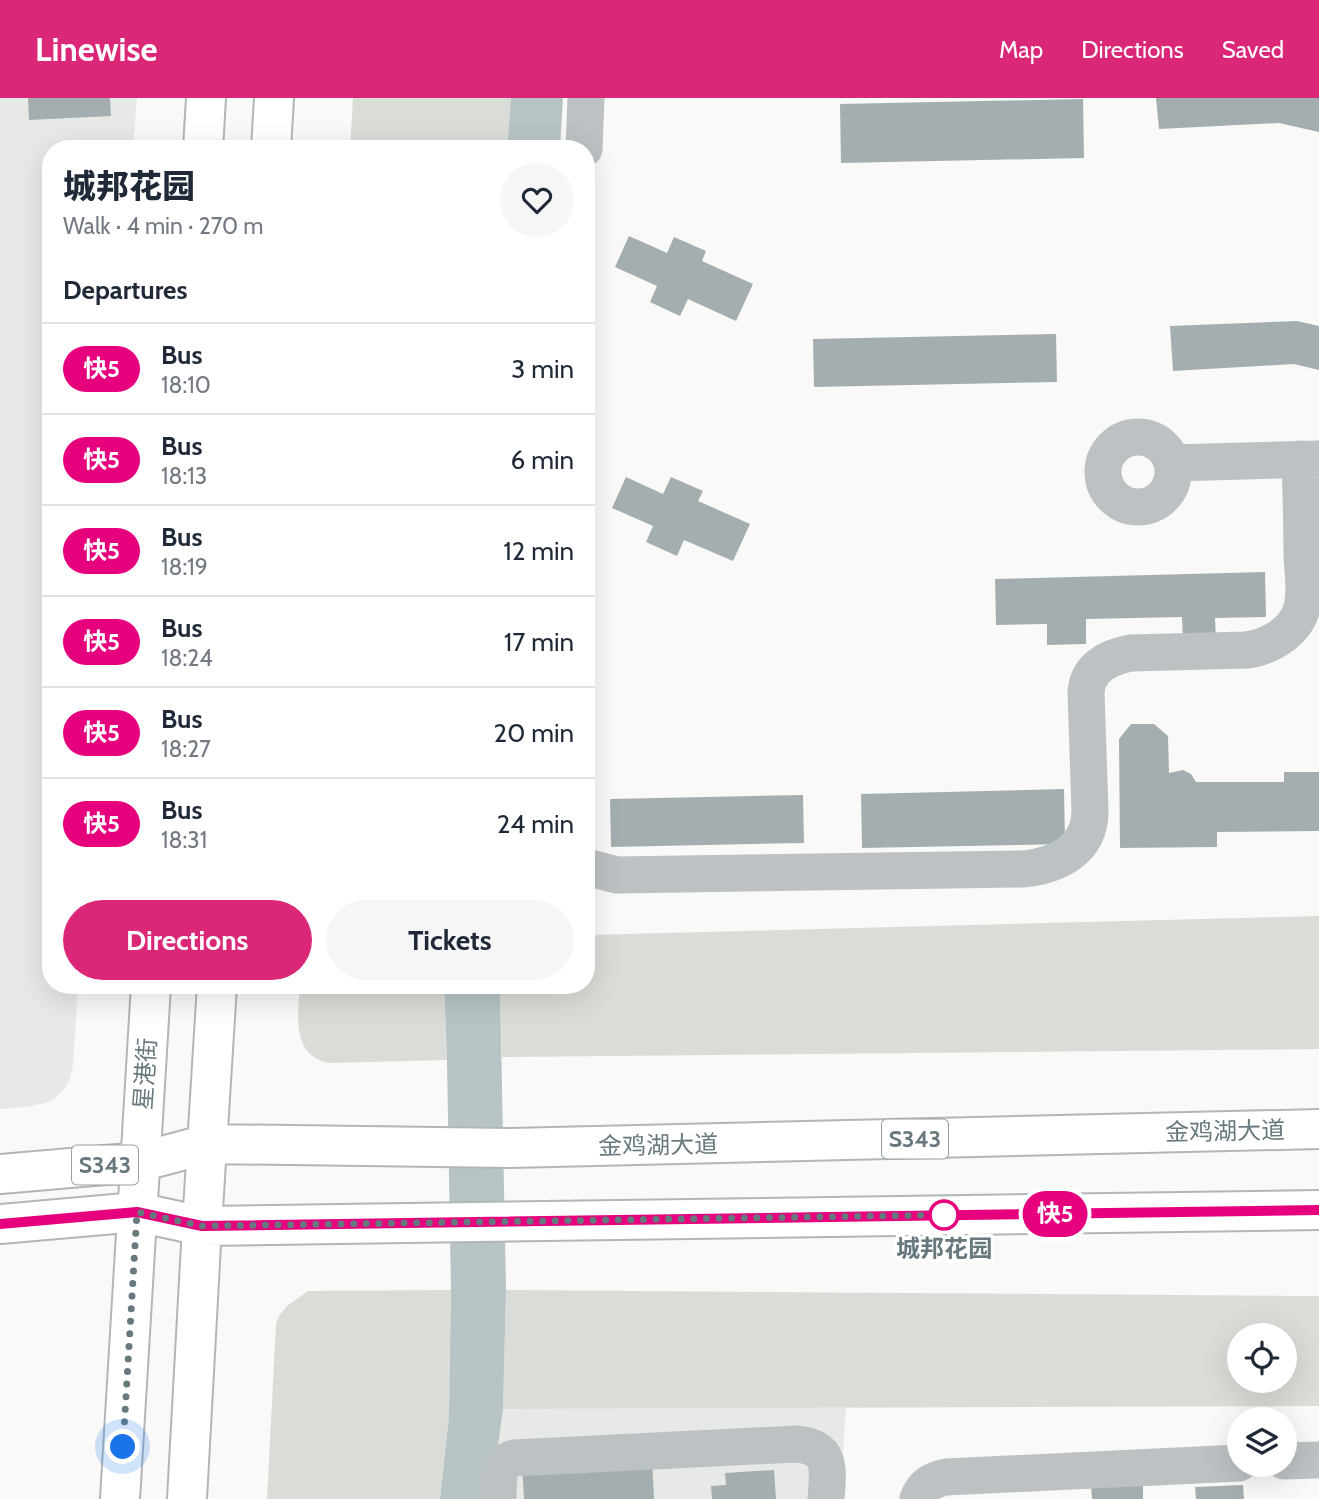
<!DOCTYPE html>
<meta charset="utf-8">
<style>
body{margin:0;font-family:Cabin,"Noto Sans SC",sans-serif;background:#f6f6f7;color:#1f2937;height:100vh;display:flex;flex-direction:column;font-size:26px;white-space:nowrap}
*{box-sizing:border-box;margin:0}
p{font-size:23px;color:#747a83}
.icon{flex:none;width:38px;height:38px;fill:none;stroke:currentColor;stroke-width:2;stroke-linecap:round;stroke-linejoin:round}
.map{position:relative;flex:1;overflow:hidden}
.panel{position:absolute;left:42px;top:42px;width:553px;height:854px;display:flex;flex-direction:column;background:#fff;border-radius:28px;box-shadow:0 7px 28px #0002}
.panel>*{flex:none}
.badge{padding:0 14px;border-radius:23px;font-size:24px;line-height:46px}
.fabs{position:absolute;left:1227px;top:1225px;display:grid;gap:14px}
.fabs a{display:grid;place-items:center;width:70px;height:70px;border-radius:50%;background:#fff;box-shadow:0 7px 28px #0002;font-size:35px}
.you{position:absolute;width:35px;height:35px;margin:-18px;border:5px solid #fff;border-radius:50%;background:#1a73e8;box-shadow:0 0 0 10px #1a73e833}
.map>.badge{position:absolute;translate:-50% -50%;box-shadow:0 0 0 4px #fff}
h2{padding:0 21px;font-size:26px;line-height:63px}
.round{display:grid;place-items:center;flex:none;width:74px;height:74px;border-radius:37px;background:#f6f6f7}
.summary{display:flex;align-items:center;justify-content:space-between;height:119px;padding:0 21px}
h1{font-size:33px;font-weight:800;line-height:52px}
.primary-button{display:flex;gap:14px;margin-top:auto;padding:14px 21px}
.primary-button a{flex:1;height:80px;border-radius:42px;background:#db2777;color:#fff;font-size:28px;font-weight:800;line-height:80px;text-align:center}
.primary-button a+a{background:#f6f6f7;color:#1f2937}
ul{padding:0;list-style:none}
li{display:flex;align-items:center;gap:21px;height:91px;padding:0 21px;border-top:2px solid #e0e1e3}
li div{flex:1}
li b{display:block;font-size:26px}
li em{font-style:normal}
li .badge{min-width:77px;font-weight:700;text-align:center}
header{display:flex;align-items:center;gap:42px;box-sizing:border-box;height:98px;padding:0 35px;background:#db2777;color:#fff}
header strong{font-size:33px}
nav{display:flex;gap:38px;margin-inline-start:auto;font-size:24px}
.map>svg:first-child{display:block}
</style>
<header>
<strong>Linewise</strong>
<nav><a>Map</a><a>Directions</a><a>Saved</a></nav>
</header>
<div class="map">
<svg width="1319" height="1401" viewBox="0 0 1319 1401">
<rect width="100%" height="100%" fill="#f9f9f7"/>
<path fill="#e7e9e7" d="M0,0H137L133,51H51V887H78L73,967L70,981L65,990L56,1000L45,1005L26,1009L0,1011Z
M846,1310L840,1401H491L503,1311Z"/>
<path fill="#daddd7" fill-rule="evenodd" d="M353,0H511L507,51H350Z
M1319,818V951L502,959L500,887H586V837Z
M300,887H444L447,962L330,965C291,959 298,916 300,887Z
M451,1192L449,1318L440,1401H267L276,1226L279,1218L287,1208L308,1193Z
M506,1192L1319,1198V1308L503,1311ZM1239,1237H1284V1283H1239Z"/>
<path fill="#b7c3c5" d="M511,0H563L560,51H507Z
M444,887H500L506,1192L503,1311L491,1401H440L449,1318L451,1192L447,962Z"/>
<path fill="#a4aeb1" d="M28,0H110L111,18L29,22Z
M1156,0H1319V34L1279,25L1159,31Z
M1083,1L1084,60L841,65L840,6Z
M629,138L667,155L674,139L706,153L702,163L753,186L736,223L688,201L680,218L650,204L657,188L615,169Z
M1297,223L1319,228V272L1294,266L1173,273L1170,228Z
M1056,236L1057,284L814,289L813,241Z
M626,379L663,396L671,379L703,393L698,403L750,426L733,463L684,442L677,458L646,444L653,428L612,410Z
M1265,474L1266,519L1215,520L1216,543L1183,544L1182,519L1086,521V546L1047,547V526L996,527L995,481Z
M1131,626H1154L1168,638L1169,675L1183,672L1191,676L1196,684H1284V674H1319V733L1217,734V749L1120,750L1119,641Z
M1064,691L1065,746L862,750L861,696Z
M803,697L804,745L611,749L610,701Z
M652,1359L654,1401H524L522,1365Z
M774,1372L776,1401H712L711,1388L726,1387L725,1375Z
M1143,1386V1401H1092L1091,1388Z
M1243,1387L1244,1401H1196L1195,1389Z"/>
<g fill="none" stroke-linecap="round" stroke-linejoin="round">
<g stroke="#b1b6b9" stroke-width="42">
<path id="major" d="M203,51L206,0
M271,51L274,0
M0,1076L140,1064L207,1046L510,1050L1319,1031
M0,1126L137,1114L202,1128L1319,1112
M120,1401L151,887
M187,1401L202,1128L217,887"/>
</g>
<path stroke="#bcc2c4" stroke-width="37" d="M584,51L586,0
M1103 374a35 35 0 1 1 70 0a35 35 0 1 1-70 0Z
M1172,365L1319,361
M586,769L617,777L1024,771C1058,767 1090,752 1090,713L1086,594C1088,569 1109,559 1131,555L1246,552C1266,550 1290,537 1299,518C1307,501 1303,477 1302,459C1302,426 1301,394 1300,361
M1284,1363L1319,1362
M498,1401C499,1384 495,1366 514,1360L796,1346C833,1349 828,1372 826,1401
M918,1401C923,1387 932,1382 946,1379L1239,1365"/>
<use href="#major" stroke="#fff" stroke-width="38"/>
</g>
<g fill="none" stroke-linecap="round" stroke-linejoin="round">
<g stroke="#fff" stroke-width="16">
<path id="line" d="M0,1126L137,1114L202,1128L1319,1112"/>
</g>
<use href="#line" stroke="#e6007e" stroke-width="10"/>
<path stroke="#67787e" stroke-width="7" stroke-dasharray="0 12.6" d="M123,1349L137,1114L202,1128L944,1117"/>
</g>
<circle fill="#fff" stroke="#e6007e" stroke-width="3.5" cx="944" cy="1117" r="14"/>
<g text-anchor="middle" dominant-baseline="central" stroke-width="7" stroke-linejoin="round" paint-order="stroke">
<g fill="#fff" stroke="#95a0a5" stroke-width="2">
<rect x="882" y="1021.5" width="66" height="39" rx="5"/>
<rect x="72" y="1047.5" width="66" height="39" rx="5"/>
</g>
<g font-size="23" font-weight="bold" fill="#67787e">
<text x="915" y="1041">S343</text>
<text x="105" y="1067">S343</text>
</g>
<g font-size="24" fill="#67787e" stroke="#fff">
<text transform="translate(145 976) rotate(-86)">星港街</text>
<text transform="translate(1225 1033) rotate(-1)">金鸡湖大道</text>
<text transform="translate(658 1047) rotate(-1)">金鸡湖大道</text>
</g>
<g font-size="24" font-weight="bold" fill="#67787e" stroke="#fff">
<text x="944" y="1150">城邦花园</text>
</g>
</g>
</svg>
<div class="fabs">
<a><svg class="icon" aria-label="locate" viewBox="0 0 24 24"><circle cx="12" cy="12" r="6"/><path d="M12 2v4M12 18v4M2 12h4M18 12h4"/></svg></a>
<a><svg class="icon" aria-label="layers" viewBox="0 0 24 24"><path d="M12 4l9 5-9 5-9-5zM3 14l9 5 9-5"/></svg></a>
</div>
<div class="you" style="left:123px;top:1349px"></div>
<b class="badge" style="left:1055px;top:1116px;background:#e6007e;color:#fff">快5</b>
<section class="panel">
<div class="summary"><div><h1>城邦花园</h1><p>Walk · 4 min · 270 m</p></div><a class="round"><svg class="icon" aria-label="heart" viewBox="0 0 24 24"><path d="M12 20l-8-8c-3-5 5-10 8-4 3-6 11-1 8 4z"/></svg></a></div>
<h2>Departures</h2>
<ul>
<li><span class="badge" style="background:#e6007e;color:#fff">快5</span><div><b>Bus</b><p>18:10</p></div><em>3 min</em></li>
<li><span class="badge" style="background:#e6007e;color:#fff">快5</span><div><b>Bus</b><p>18:13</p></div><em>6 min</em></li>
<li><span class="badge" style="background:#e6007e;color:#fff">快5</span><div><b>Bus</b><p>18:19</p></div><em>12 min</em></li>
<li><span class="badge" style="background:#e6007e;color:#fff">快5</span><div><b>Bus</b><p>18:24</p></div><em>17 min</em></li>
<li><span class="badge" style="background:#e6007e;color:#fff">快5</span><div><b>Bus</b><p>18:27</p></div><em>20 min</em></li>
<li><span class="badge" style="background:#e6007e;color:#fff">快5</span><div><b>Bus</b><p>18:31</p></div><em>24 min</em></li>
</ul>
<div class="primary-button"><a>Directions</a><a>Tickets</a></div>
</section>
</div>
